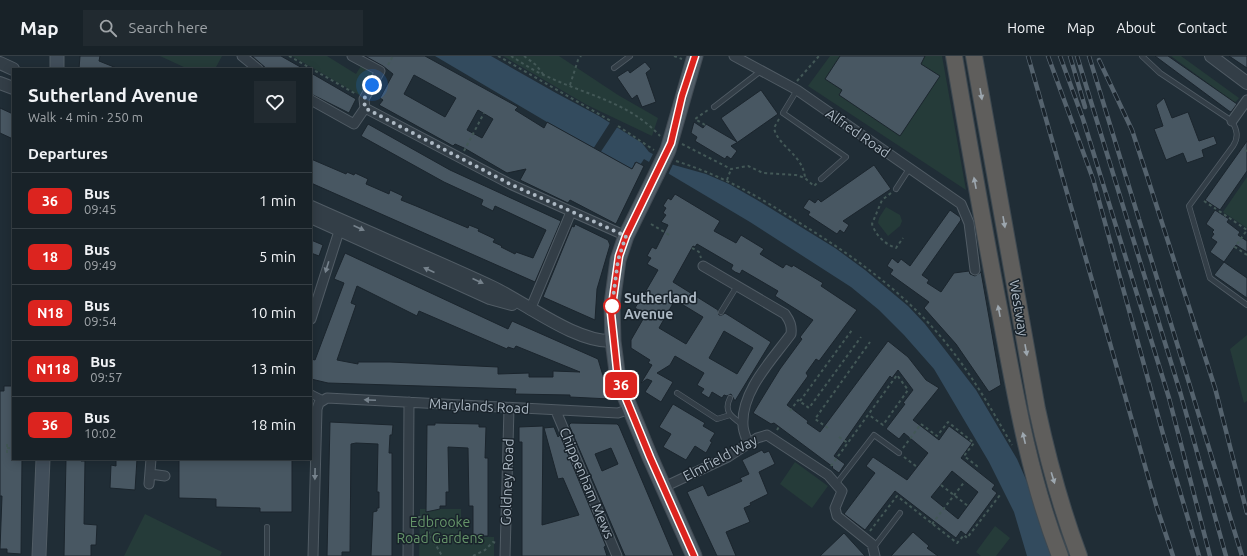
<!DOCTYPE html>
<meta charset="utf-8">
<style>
body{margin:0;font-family:Ubuntu,sans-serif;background:#212a30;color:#f1f3f6;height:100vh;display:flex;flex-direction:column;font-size:15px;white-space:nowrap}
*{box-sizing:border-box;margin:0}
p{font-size:13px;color:#9fa4a8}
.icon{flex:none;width:22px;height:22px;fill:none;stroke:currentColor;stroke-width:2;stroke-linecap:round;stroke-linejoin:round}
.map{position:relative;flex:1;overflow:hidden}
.side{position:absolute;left:12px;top:12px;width:300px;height:392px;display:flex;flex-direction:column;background:#182228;border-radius:0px;box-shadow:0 2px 10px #0003,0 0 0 1px #363f45}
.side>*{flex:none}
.badge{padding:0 8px;border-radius:6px;font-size:14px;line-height:26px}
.you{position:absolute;width:20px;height:20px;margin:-10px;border:3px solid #fff;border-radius:50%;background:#1a73e8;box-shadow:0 0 0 6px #1a73e833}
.map>.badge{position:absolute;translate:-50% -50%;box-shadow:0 0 0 2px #fff}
h2{padding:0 16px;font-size:15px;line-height:36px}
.round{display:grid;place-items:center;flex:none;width:42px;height:42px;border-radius:0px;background:#212a30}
.overview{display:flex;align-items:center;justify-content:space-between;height:68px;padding:0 16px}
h1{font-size:19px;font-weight:600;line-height:30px}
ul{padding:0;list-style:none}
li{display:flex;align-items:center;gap:12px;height:56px;padding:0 16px;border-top:1px solid #363f45}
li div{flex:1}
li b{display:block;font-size:15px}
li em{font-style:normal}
li .badge{min-width:44px;font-weight:700;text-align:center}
header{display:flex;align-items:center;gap:24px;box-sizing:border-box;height:56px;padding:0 20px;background:#182228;border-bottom:1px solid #363f45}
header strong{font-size:19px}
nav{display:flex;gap:22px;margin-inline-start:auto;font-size:14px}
.search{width:280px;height:36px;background:#212a30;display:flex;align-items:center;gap:10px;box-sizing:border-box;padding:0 14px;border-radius:0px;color:#9fa4a8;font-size:15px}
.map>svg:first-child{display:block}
</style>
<header>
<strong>Map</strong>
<div class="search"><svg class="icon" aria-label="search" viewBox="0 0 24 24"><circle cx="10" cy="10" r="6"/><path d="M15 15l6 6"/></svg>Search here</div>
<nav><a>Home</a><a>Map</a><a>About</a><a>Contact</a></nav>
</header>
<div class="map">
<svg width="1247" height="500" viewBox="0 0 1247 500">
<rect width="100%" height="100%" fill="#202d36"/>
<path fill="#253b39" d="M160,0H222L215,13H188Z
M292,0H327L356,18L361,10L373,17L361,40Z
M503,0H559L618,39L658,62L652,80L587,49Z
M830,0H942L966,134L808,30Z
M1171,0H1181L1239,42L1235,47Z
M1247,121V172L1223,156Z
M886,151L900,159L902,165L900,170L888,180L878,167L879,162Z
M1247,279V345L1244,347L1230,293Z
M795,406L828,430L812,452L780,428Z
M420,453H461V480L494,481V500H419Z
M145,458L222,496L220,500H124Z
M995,470L1010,482L996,500H981L976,496Z"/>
<path fill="#334b5e" d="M435,0H491L556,37L599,60L642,87L649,96L674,109L706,118L729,128L757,144L835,192L865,214L908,250L925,268L976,334L1017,403L1031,435L1052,500H1027L1014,456L989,406L934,313L904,279L879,254L851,231L750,166L644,103L640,109L635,106L632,113L547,66Z"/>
<path fill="#202d36" d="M611,65L618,70L600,97L593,93Z
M654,96L674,106L668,119L648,108Z"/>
<path fill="#485762" stroke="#1b252d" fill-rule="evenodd" d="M80,0H100L99,5L119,13H79Z
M252,0H281L304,13H267Z
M365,0H425L518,51L515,54L544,72L547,66L632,113L636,106L644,110L616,168L570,144L568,147L520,124L526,113L507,117L464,92L455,88L453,90L379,49L383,44L380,42L393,18L383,10ZM414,19L456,42L445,61L404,38ZM478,54L493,63L482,82L467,74Z
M840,0H925L921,8L940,20L900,80L839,39L842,34L825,23Z
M1155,0H1168L1237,48L1231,56L1229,55Z
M1229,0H1247V12Z
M645,6L651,13L646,17L656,46L642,51L637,39L632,43L617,21L628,14L630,17Z
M311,17L356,43L349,57L311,38Z
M761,34L778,58L738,86L731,90L737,95L731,103L727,100L725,103L695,85L697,81L691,77L694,66L703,72L706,68L737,86L721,62Z
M1164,42L1172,62L1188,56L1199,85L1214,80L1217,88L1202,94L1204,101L1187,107L1183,97L1166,104L1154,73L1163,70L1156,49Z
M0,52L13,58V83L0,77Z
M368,68L450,114L561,165L535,226L311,127V103L346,118L347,116L354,119L355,117L368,123L366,128L389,138L390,134L403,140L401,144L416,150L468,172L469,169L479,173L478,175L495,183L493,186L502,190L501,191L515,198L516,196L533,202L546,174L495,150L493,155L481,149L483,144L444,126L361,80Z
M1247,85V115L1220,154L1205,144Z
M874,109L891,133L843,165L849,169L844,177L840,174L837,178L808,159L810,156L803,152L809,143L815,147L818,143L821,146Z
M675,138L720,165L714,175L736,187L741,179L764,193L760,198L783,212L786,208L792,211L793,209L823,227L821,230L857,254L819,305L816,303L806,317L808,320L787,349L808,365L807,367L820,376L888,285L908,301L926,324L939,332L913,364L939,384L949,370L972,387L961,402L995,429L992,433L997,437L966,479L961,475L956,482L895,435L865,474L844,458L875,417L866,410L873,401L907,424L928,397L904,377L899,383L886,373L905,348L903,347L913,334L898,314L892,322L890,320L834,400L845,408L839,417L832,412L833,411L774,367L771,368L753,357L780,313L802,283L800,281L813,264L775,240L778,235L742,214L740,218L735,216L731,213L733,209L697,188L695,191L693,190L673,226L718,254L719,259H722L725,257L771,286L735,345L731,338L727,340L724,339L722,342L712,336L709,342L701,337L704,333L697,329L704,317L675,300L670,309L657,317L673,326L661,346L645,336L652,325L647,323L641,327L652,309L648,307L650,304L631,292V284L646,258L635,252L638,247L635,244L640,235L644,238L658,214L647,208L651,202L647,200L652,191L656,193L668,169L661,166L666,159L663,157L666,152L663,150L668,142L671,144ZM675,244L703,261L686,288L659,272ZM724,275L753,292L737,318L709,302ZM952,415L978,436L958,463L931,441Z
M950,154L960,161L961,164L922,219L929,224L927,227L941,236L954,217L969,215L970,218L975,220L981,216L1001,329L989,336L956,288L924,252L929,246L890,218L893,214L887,210L892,202L898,207L901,203L910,210Z
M1215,154L1229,163L1227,166L1240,176L1238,179L1247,185V196L1236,189L1224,206L1247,222V242L1214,219L1224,206L1210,196L1217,186L1211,182L1214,178L1212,176L1214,174L1206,168Z
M575,168L608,184L610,189L597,233L595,264L543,241L572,170L574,171Z
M311,184L323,189L319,200L311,197Z
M345,197L508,273L512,265L598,303L610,343L570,341V339L515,338L516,333L328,327L311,323V303L315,304L344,227L334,223ZM357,230L417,260L419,255L507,293L508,291L514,293L516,290L580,316L553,315V321H529V317L498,318V311L390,306H358V308L337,304L356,249L351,247Z
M4,330H13V403H22L21,498L7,497V493H0L2,440H0V335H4Z
M673,348L705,367L703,370L715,377L710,385L712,386L706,397L695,390L686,404L663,391L671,378L659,371Z
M330,366L393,369L392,379H390L389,397H392V500H371L373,456L377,455V452H379V436H377L378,388L356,387L351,388L350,496H342V500H327Z
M435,367L479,368V371H486L485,402H488V480H473V450H469L468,392L448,391L449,436H446V450H440V453L426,456L427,369H435Z
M571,367L617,368L619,370L674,500H625L569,369ZM611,392L618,408L602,415L595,398Z
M543,370L542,469L579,459L563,422L558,423L544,372L554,371L558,381L560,379L606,490L604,491L607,500H522V386H519V371Z
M762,394L764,397L769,395L775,408L759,416L768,438L750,447L751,449L744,452L750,466L726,476L736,500H717L687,436L703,429L708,440L742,425L740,422L749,418L742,404Z
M66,403H81V405H85L84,468L97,469L96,489H91V500H64Z
M116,403H137L135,434L110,432L111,409L116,410Z
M179,403H292V456H260V452L216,451V443L179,442Z
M913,476L929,490L927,492L938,500H891Z
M844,477L865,500H820Z"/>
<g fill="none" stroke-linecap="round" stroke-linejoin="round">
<g stroke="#515c65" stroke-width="6">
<path id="service" d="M1142,0L1160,17L1232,65C1237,74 1239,81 1233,90L1189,150L1210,222L1247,249
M614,12L630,0
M797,34L783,57L846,101L821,123
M714,51L762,14
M896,133L909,113
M721,256L737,230
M677,337L717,363L730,359
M730,342C723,356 732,361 743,369
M837,427L874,379L899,397
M267,471V500
M874,491L900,457"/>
</g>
<g stroke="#515c65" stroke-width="9">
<path id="pedestrian" d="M311,338L323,344"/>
</g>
<g stroke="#515c65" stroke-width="11">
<path id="minor" d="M242,0L258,13
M352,0L380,15L364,43L365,52
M734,0L797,34L961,148L969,167L975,214
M311,44L354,68L365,52
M365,52L510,128L626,180
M1232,65L1247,44
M703,210L785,258C790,265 792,270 791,278C772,304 741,335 743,369C743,375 746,381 748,387
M530,254L571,156
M311,263L341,169
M556,355L617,500
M150,418L165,420
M149,428L151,403
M664,431L728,401L757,382L767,379L828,419L842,435L835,452L837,460L872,488L875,500
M313,500L317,353L319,347L327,342L618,357L630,353
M408,500L409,346
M505,500L509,352"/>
</g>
<g stroke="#515c65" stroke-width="14">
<path id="tertiary" d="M1211,0L1247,27
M0,7L13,13
M0,27L13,32
M311,151C371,178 432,203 492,231C526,247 576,287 613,285
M311,161L490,242L512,248"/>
</g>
<g stroke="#515c65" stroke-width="15">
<path id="secondary" d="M57,13V0
M39,500L43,403"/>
</g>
<g stroke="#404a53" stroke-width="17">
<path id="primary" d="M668,94L695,0
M656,119L626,180L618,204L612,248L613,285L618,323L650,401L694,500"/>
</g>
<g stroke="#3e4951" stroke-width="18">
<path id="trunk" d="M954,0C969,88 984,175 1001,262C1016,343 1030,423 1060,500
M974,0L1037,353C1048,404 1061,452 1079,500"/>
</g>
<path stroke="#435857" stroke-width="2" stroke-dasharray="3 3" stroke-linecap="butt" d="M289,0L356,38
M498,0L611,65
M511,0C522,7 534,15 546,20C586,39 629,46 660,80
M524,0L536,9L543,18
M674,0L682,3
M388,9L393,0
M797,25L819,0
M570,29L578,4L581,0
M779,63L774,72C778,91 803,98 805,122
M705,69L695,63L708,54
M618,70L654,94
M682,88L731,113L748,110L763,117L796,119L805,122L814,130L817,127
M1245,94L1247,95
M464,95L484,57
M676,105C726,121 759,141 803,169C853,200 902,235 941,281C969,314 991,352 1012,389
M727,124L731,113
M891,137L882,144L872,168C876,180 885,188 896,192L903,182
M1204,145L1216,153
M1219,155L1247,174L1235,191L1247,199
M651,168L671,180
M692,192L699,196L701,202
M800,345L852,274
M790,355L798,344L809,352L861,281
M828,372L815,363L870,286
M777,374L780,369
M839,381L848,387
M7,392H13
M903,392L921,368L937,380L948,366L974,387L964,400L977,410L975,412
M7,397V385
M904,401L917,411
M831,410L897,319L908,334L883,369L869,359
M941,429L968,450
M418,461H420L442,500
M932,468L965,425
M870,475L897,440L957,487L964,479L967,482L1000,439
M473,500L485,494L493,486L496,487"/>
<use href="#service" stroke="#333e47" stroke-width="4.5"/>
<use href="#pedestrian" stroke="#333e47" stroke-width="7"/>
<use href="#minor" stroke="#333e47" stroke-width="9"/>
<use href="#tertiary" stroke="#333e47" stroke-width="12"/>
<use href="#secondary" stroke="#414e5a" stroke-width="13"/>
<use href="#primary" stroke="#515d67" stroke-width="15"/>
<use href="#trunk" stroke="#5f5e5c" stroke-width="16"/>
<g stroke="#55636e" stroke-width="4.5">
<path id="rail" d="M1028,0L1157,452L1173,500
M1048,0L1093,123L1163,378L1199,500
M1060,0L1083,63L1169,342L1210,500
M1070,0L1085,51
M1077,0L1181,339L1226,500
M1089,0L1242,500
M1099,4L1132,74L1147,120L1215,332L1247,457"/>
</g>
<use href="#rail" stroke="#19232b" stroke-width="3" stroke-dasharray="9" stroke-linecap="butt"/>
<g stroke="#404a53" stroke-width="17" stroke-linecap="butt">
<path id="primary-bridge" d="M656,119L668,94"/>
</g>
<use href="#primary-bridge" stroke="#515d67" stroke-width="15"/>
</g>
<defs><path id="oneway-solid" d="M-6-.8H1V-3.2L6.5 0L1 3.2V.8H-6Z"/></defs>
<g fill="#9da7af">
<use href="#oneway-solid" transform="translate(981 38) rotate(80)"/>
<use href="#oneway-solid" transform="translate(975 127) rotate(-101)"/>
<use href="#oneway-solid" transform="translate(1004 166) rotate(80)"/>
<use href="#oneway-solid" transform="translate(999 255) rotate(-101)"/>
<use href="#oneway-solid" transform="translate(1026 294) rotate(80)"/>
<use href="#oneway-solid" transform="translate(1024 382) rotate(-103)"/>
<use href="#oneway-solid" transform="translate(1053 422) rotate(73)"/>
</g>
<g fill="#76828c">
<use href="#oneway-solid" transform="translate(359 172) rotate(24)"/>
<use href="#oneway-solid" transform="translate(327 211) rotate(107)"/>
<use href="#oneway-solid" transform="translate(429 214) rotate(-156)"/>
<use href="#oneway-solid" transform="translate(478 225) rotate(24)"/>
<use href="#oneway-solid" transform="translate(370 344) rotate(-177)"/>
<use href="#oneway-solid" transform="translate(315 418) rotate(91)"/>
</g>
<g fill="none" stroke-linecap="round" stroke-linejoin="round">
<g stroke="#fff" stroke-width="9">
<path id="line" d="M694,500L650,401L618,323L611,257L619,200L626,180L671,87L682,40L695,0"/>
</g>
<use href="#line" stroke="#dc241f" stroke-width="6"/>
<path stroke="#adb9c4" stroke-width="4" stroke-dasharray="0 7.2" d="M372,29L364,43L365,52L510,128L626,180L618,204L612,250"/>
</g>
<circle fill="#fff" stroke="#dc241f" stroke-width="2" cx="612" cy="250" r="8"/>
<g text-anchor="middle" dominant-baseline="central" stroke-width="3" stroke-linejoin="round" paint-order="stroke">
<g font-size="14" fill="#adb9c4" stroke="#19232b">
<text transform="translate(858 77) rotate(35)">Alfred Road</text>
<text transform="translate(1019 252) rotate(80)">Westway</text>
<text transform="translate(479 350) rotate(3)">Marylands Road</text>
<text transform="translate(720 402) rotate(-28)">Elmfield Way</text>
<text transform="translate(507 426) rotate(-88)">Goldney Road</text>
<text transform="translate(587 427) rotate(67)">Chippenham Mews</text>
</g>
<g font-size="14" font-weight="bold" fill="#adb9c4" stroke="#19232b" text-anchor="start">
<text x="624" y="242">Sutherland<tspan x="624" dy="16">Avenue</tspan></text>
</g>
<g font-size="14" fill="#659469" stroke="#19232b">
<text x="440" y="466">Edbrooke<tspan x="440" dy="16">Road Gardens</tspan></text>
</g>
</g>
</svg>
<div class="you" style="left:372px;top:29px"></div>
<b class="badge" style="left:621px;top:329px;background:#dc241f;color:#fff">36</b>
<section class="side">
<div class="overview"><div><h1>Sutherland Avenue</h1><p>Walk · 4 min · 250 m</p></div><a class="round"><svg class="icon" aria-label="heart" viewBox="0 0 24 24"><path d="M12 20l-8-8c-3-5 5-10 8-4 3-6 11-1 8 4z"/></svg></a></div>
<h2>Departures</h2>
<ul>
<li><span class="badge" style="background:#dc241f;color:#fff">36</span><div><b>Bus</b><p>09:45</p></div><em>1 min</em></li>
<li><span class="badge" style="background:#dc241f;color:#fff">18</span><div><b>Bus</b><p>09:49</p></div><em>5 min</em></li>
<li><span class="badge" style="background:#dc241f;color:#fff">N18</span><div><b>Bus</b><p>09:54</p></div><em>10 min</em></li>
<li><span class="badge" style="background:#dc241f;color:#fff">N118</span><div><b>Bus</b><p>09:57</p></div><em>13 min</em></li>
<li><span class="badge" style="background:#dc241f;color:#fff">36</span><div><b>Bus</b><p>10:02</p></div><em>18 min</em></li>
</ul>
</section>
</div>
